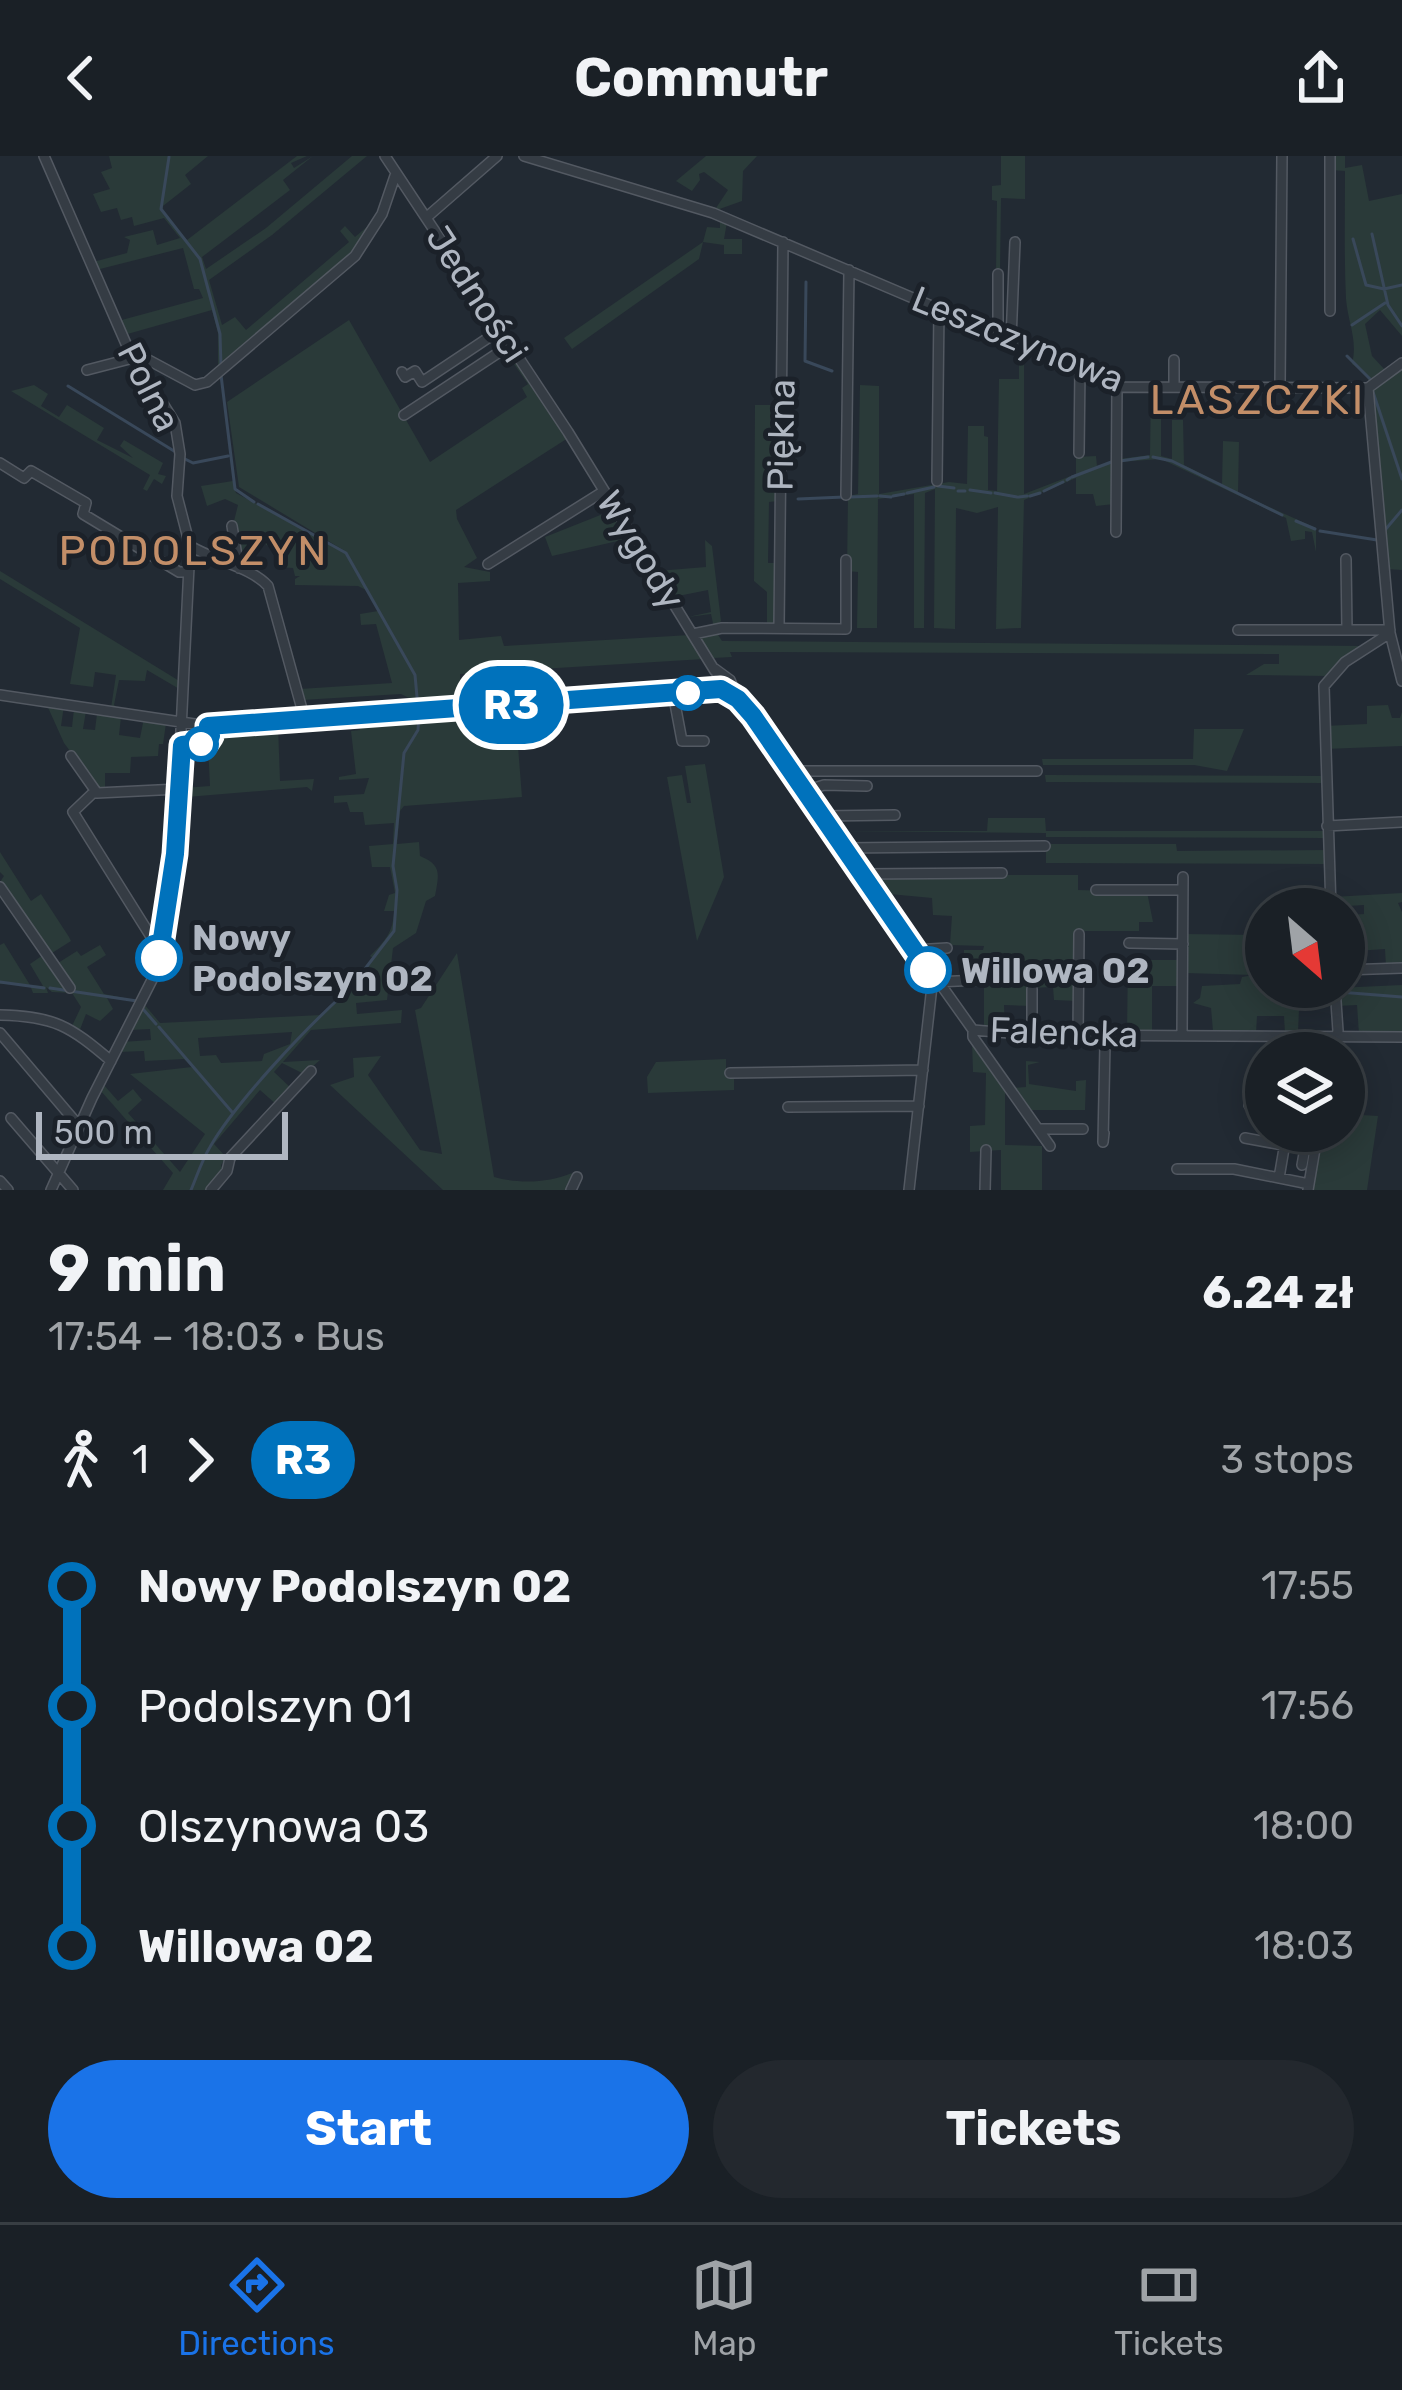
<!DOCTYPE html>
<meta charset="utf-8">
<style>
body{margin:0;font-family:Rubik,sans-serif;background:#23282e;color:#f1f3f6;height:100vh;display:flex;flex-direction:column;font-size:45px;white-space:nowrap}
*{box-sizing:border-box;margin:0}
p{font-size:39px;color:#9fa3a7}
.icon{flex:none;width:66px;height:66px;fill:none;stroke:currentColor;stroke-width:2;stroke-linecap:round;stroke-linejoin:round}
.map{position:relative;height:1034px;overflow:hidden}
.sheet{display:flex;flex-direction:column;background:#1a2026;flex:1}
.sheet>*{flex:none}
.badge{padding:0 24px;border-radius:39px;font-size:42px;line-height:78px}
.needle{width:78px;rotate:152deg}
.buttons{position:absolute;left:1245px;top:732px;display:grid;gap:24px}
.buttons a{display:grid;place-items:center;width:120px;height:120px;border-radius:50%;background:#1a2026;box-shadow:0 6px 30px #0003,0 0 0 3px #383e43;font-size:60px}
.scale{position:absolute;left:36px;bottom:30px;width:252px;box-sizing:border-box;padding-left:12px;border:6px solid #afb6c1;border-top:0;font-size:33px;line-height:42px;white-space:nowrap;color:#afb6c1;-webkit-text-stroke:9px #1b2129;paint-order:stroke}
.map>.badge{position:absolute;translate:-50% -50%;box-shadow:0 0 0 6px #fff}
.legs{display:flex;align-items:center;gap:18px;height:132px;padding:0 48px;font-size:39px}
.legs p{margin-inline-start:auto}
.overview{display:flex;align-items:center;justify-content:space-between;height:204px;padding:0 48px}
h1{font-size:66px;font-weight:700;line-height:90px}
.cta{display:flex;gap:24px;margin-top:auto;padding:24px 48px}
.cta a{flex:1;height:138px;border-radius:72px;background:#1a73e8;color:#fff;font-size:48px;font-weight:700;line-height:138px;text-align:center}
.cta a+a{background:#23282e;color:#f1f3f6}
ul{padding:0 48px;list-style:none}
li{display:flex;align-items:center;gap:42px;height:120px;font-size:45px}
li i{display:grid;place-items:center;width:18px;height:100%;margin:0 15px;background:currentColor}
li i::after{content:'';width:30px;height:30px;margin:-15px;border:9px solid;border-radius:50%;background:#1a2026}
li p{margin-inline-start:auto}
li:first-child i{background:linear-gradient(#0000 50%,currentColor 0)}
li:last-child i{background:linear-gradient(currentColor 50%,#0000 0)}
header{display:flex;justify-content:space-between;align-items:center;height:156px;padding:0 48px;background:#1a2026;font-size:54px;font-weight:700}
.dock{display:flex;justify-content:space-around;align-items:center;height:168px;border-top:3px solid #383e43;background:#1a2026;font-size:33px;color:#9fa3a7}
.dock a{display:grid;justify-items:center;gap:6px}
.dock .selected{color:#1a73e8}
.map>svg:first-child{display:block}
</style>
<header><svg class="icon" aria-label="back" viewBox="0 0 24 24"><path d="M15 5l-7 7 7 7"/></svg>Commutr<svg class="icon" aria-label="share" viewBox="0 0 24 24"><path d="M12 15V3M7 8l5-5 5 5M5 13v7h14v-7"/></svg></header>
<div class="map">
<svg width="1402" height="1034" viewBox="0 0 1402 1034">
<rect width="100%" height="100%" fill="#222a33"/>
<path fill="#2a3a39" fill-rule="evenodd" d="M109,0H208L185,19L191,28L163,50V57L187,84L297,0H307L291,7L294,12L313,0L283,24L290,34L202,101L206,113L266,72L352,0H367L272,79L209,124L222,169L235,161L246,174L349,86L340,75L345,70L355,81L375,64L354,98L218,213V177L212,154L124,179L118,165L203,142L199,133H194L183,92L96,114L93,106L127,97L130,84L124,81L153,74L157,89L180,82L164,62L134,70L132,61L121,64L117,52L101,56L93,38L110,33L101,16L112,12Z
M706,0H757L743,15L742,45L714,55L728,34L704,16L699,18L700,24L692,35L676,25Z
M1001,0H1025V43L1001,42L1000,116H996L997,45L992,44V30L1001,29Z
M1332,0H1345V12L1362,9L1369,45L1402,38V180L1380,154L1365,168L1372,200L1387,216L1370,228L1366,218L1352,208C1358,184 1348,167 1346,143C1344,100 1345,58 1345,15L1332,14Z
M720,63L727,66L724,83H742V98H724V89L703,86L699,103L572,193L564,182L703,86L707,71L720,72Z
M349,164L430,306L527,241L522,232L528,228L514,208L517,206L568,282L456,354L457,363L477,402L464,411L490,416V425L458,427L459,484L501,480L504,490L690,479L704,503L460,518V549L308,561L306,557L414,550L413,544L401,538L302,544L300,533L392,527L376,468L361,469L360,458L378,455L366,434L358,430L295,429V423L300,420H295L293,412L278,411L277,399L272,396L280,398L281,394L266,389V386L253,403L241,404L232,373L238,349L225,343L207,350L201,330L233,325L236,337L345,395L239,331L227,246Z
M1019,190L1024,192V338L1076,318V301L1096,300L1097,310L1115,304L1114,348L1096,350L1093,338H1076V322L1024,344L1021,472L996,473L998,351L977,357L956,352L955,473L934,472L935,333L925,337L924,472H914V338L878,343L877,472H857L858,416L847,415L848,340L858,338L860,229L879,230V338L949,326L967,328L968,270H984V280L988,281V334L997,335L999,223H1019Z
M1402,210V414L1387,413L1370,235Z
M34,229L48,238L41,250L59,261L67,249L104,272L97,284L133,302L120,290L124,284L163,307L158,318L166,320L162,328L154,323L147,335L143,333L150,319L11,235Z
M1151,232H1161V300L1172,303V264H1183L1184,309L1222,328L1223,285L1239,286L1238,337L1316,372V396L1312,376L1305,375V383L1291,385L1286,362L1161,303L1119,306V303L1150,299Z
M755,249H779L778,345L769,346L768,407H778V469L767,470V436L754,425Z
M613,354L631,382L552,400L545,381Z
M705,384L712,390L721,465L714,472L711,458L688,461L711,456L708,434L673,441L657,415L706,411Z
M0,415L181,526V534L147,514L145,525L119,524L114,549L118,553L111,552L116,519L95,516L93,531L70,528L80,472L0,423Z
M715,474L722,485L1367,490L1328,520L1246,519L1264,508H1279V498L730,496L732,501L713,502L697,479Z
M46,547L64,549L61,570L72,571L74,553L86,555L83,573L95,574L97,558L121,561L119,579L140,582L144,562L166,567L163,588H159L158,600L131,601L130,617H105V635H100L64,587Z
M1388,549L1392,562H1400L1402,556V590L1325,593V570L1367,568V550Z
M515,553L522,641L404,650L400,655L397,688L419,686L420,700C442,709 439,718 435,740L426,745L416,777L393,792L387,844L356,847L357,858L402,854L401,867L311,874L283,906L320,904L304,918L282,907L274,916L292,933L277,949L260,934L214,988L226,1001L221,1009L223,1015L206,1034H163L173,1017L100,934L103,928L118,945L133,933L142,944L128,957L180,1016L205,978L130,918L192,911L184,903L145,905L144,895L118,896L122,886L151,884L150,873L129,874L144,848L160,867L321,859L358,825L373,802L370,800C385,785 393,777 394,755H384L389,739L395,737L390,711H372L369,690L393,688L394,667L365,669L363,656H350L347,646L334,647V640L364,638L369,622L339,624V621L356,618L351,575L360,574L358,563ZM292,876L290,888L264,898L262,905L221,907L216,899L200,900L198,882Z
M278,569L280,625L314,623L312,635L307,631L187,641L183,632L210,630L208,590L215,583V573Z
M1194,573H1244L1227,615L1194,609H1043L1042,603H1193Z
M705,608L724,721L697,785L667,621L682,619L687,647H691L685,610Z
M1045,619L1325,620V627L1046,626Z
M988,662H1045L1046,675H1326V682L1046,681V677L836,675H987Z
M1046,688H1176L1177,695L1327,694L1328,708L1046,707Z
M0,696L31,745L41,738L69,781L71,785L52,797L0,726L4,720L0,716Z
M867,719H1078V734L1147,736L1153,766H1139V775H1078L1077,845L1054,844L1053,831L1031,832V850L1004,849L1005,875H984V808L964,807V794H983L984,790L950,789L952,760L933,759L932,742L879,737Z
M1402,737V746L1398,747L1402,756V809L1386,810L1385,793L1357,795V777L1351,776L1350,759L1364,758V749L1332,751V741Z
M1184,778L1257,779V817L1266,818V831H1314L1315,834H1333V839L1313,844V854L1299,853L1298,877H1285L1284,860H1257L1256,878H1183L1213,875L1211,852L1193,847L1200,842L1202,830L1240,828L1242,821L1253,819L1185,817Z
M4,787L30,829L43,830L30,808L46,797L70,833L74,834L58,807L77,795L81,800L100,789L106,799L87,811L104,838L140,845L107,842L113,853L100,865L86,858L79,876L72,870L81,851L72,837L52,836L46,831L48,837H33L30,829L0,828V789Z
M457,797L494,1021C519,1028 548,1027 572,1017L570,1034H443L330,929L354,921L353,902L381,900L368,919L420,994L442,998L415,854L421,852Z
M1128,804H1181V830H1152V877L1127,876Z
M1402,829V878H1359L1357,849L1337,850L1336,832Z
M972,886L1005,930V989L1042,990V1034H1001V994L970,996V970L985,969L986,917L973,916Z
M726,903V915L734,920V934L648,937L647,921L656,906Z
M1026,905L1040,906L1028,909L1029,928L1076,935V925L1086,924L1085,954H1028L1013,932L1026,931Z
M1344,958L1378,960L1367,1034H1312L1321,975H1344Z"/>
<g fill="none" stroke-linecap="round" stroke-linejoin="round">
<path stroke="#39485a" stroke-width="3" d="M169,1L161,53L200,103L220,178L221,210
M1372,78L1388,149L1402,170
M1353,83L1366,129L1384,133L1402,129
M806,126L805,205L832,215
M1352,169L1385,147
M1347,200L1371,224
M221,219L235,333L254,346
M68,230L174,295
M1373,236L1402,323
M1153,301L1172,305L1282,359
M183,302L193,307L228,300
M1120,305L1148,301
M1072,321L1114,305
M1067,324L1070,322
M938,330L954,332
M970,334L991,337
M958,335H965
M1044,335L1063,326
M907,337L934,331
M995,337L1017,341
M880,340L891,341
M893,340L904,338
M1030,340L1040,337
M850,341L877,340
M1019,341L1027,340
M798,343L844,341
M258,348L346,397L415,519L418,552
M1296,365L1315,373
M1385,374L1402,354
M1320,375L1377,384
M0,826L44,832
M50,832L137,845
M348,835L394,775L397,734L393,710L404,597L418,574L419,560
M1339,836L1402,841
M143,853L156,868
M159,871L232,956
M191,1034C197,1020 202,1004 210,991C236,946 305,873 345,837"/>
<g stroke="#535962" stroke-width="12">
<path id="minor" d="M44,0L127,190L175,267L180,298L177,340L190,390C215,405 251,411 268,430L305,564
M385,0L568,276L715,515
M524,0L713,57L1122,231L1368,232L1402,207
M1330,0V155
M427,61L497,0
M998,178V118
M1011,184L1015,86
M87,214L141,200L195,229L207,226L355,100L382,58L396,17
M402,216L405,221L415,215L422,226L500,174
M1174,230V204
M1280,230L1282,0
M1368,232L1390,477L1402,525
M404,259L510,189
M1079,297L1080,213
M0,307L24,322L31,315L86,347L83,358L179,416H188
M937,325L939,153
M846,339L849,114
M232,370L239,412
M1116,376L1117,229
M1346,403L1347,474
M488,408L604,335
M779,472L783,86
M1238,474H1390
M693,478L722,472L846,473V404
M715,513L730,524L738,543L973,874L1032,879L1402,881
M673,537L682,585H704
M0,539L208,570L721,533L732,539
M71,600L97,637L179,633
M791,615H1037
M95,635L73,656L160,795
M805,635L824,629L867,630
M822,660L895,659
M1327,670L1402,666
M844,692L1045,690
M862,718L1002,717
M0,731L70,832
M1096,734H1183
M1331,753L1324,530L1345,506L1390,477
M1129,787L1183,788
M914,794L947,792
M1344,814L1402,812
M936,826L979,824
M0,859C54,860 70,870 111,905
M973,874V881L1050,990
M0,877L79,970
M1032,879V833
M1078,879L1079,778
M1182,880L1183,721
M1293,897V894
M1332,897L1338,875L1335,831
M730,917L923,914
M1249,949L1266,952
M788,951L919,950
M11,962L73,1034
M1038,973H1083
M1104,977L1103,986L1105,888
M1245,982L1304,993
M1302,1009L1308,975
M1177,1013H1234L1309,1028
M1279,1022L1287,975
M0,1025L8,1034
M51,1034L92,942L157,814L175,697L190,390
M211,1034L227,1015L230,1002L311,915
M571,1034L577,1021
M909,1034L932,830L936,826
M985,1034L986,994
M1308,1034L1318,975"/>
</g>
<use href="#minor" stroke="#353c44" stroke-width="9"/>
</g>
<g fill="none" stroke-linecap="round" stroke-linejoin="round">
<g stroke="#fff" stroke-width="27">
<path id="line-1" d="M159,802L175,698L182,589L207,586L211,580L208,570L721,533L738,543L753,560L928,814"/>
</g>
<use href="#line-1" stroke="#0072bc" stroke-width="18"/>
</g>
<g fill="#fff" stroke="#0072bc" stroke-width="6">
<circle cx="688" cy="537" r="15"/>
<circle cx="201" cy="588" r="15"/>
<circle cx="159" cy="802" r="21"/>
<circle cx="928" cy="814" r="21"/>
</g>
<g text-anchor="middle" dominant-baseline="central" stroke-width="10" stroke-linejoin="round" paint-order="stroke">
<g font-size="36" fill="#afb6c1" stroke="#1b2129">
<text transform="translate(477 138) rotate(57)">Jedności</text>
<text transform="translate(1018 183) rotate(22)">Leszczynowa</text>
<text transform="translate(149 231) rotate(63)">Polna</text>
<text transform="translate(781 279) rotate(-89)">Piękna</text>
<text transform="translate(641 394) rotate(58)">Wygody</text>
<text transform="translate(1064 876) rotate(2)">Falencka</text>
</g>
<g font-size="36" font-weight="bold" fill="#afb6c1" stroke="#1b2129" text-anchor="start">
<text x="192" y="781">Nowy<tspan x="192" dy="41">Podolszyn 02</tspan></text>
<text x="961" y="814">Willowa 02</text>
</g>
<g font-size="42" letter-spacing="3" fill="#c38e68" stroke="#1b2129">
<text x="1258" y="244">LASZCZKI</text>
<text x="194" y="395">PODOLSZYN</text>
</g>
</g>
</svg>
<div class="buttons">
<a><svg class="needle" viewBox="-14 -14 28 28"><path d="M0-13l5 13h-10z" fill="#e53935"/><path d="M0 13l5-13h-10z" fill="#9fa3a7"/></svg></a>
<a><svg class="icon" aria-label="layers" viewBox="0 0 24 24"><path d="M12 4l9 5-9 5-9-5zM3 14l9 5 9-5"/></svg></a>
</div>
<div class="scale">500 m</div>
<b class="badge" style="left:511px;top:549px;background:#0072bc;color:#fff">R3</b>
</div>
<section class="sheet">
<div class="overview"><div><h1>9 min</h1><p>17:54 – 18:03 · Bus</p></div><b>6.24 zł</b></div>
<div class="legs"><svg class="icon" aria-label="walk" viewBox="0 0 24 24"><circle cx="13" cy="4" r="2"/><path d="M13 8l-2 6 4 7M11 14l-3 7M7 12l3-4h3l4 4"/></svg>1<svg class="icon" aria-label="forward" viewBox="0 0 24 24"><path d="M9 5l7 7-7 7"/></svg><b class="badge" style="background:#0072bc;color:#fff">R3</b><p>3 stops</p></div>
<ul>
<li><i style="color:#0072bc"></i><b>Nowy Podolszyn 02</b><p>17:55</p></li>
<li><i style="color:#0072bc"></i><span>Podolszyn 01</span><p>17:56</p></li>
<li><i style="color:#0072bc"></i><span>Olszynowa 03</span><p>18:00</p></li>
<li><i style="color:#0072bc"></i><b>Willowa 02</b><p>18:03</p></li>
</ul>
<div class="cta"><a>Start</a><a>Tickets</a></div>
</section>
<nav class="dock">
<a class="selected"><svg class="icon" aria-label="directions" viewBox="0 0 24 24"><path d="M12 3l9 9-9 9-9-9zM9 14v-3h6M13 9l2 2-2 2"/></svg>Directions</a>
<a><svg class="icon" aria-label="map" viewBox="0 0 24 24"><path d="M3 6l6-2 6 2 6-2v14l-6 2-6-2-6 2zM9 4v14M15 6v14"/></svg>Map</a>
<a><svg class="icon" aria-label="tickets" viewBox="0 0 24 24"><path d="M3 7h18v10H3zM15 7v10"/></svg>Tickets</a>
</nav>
